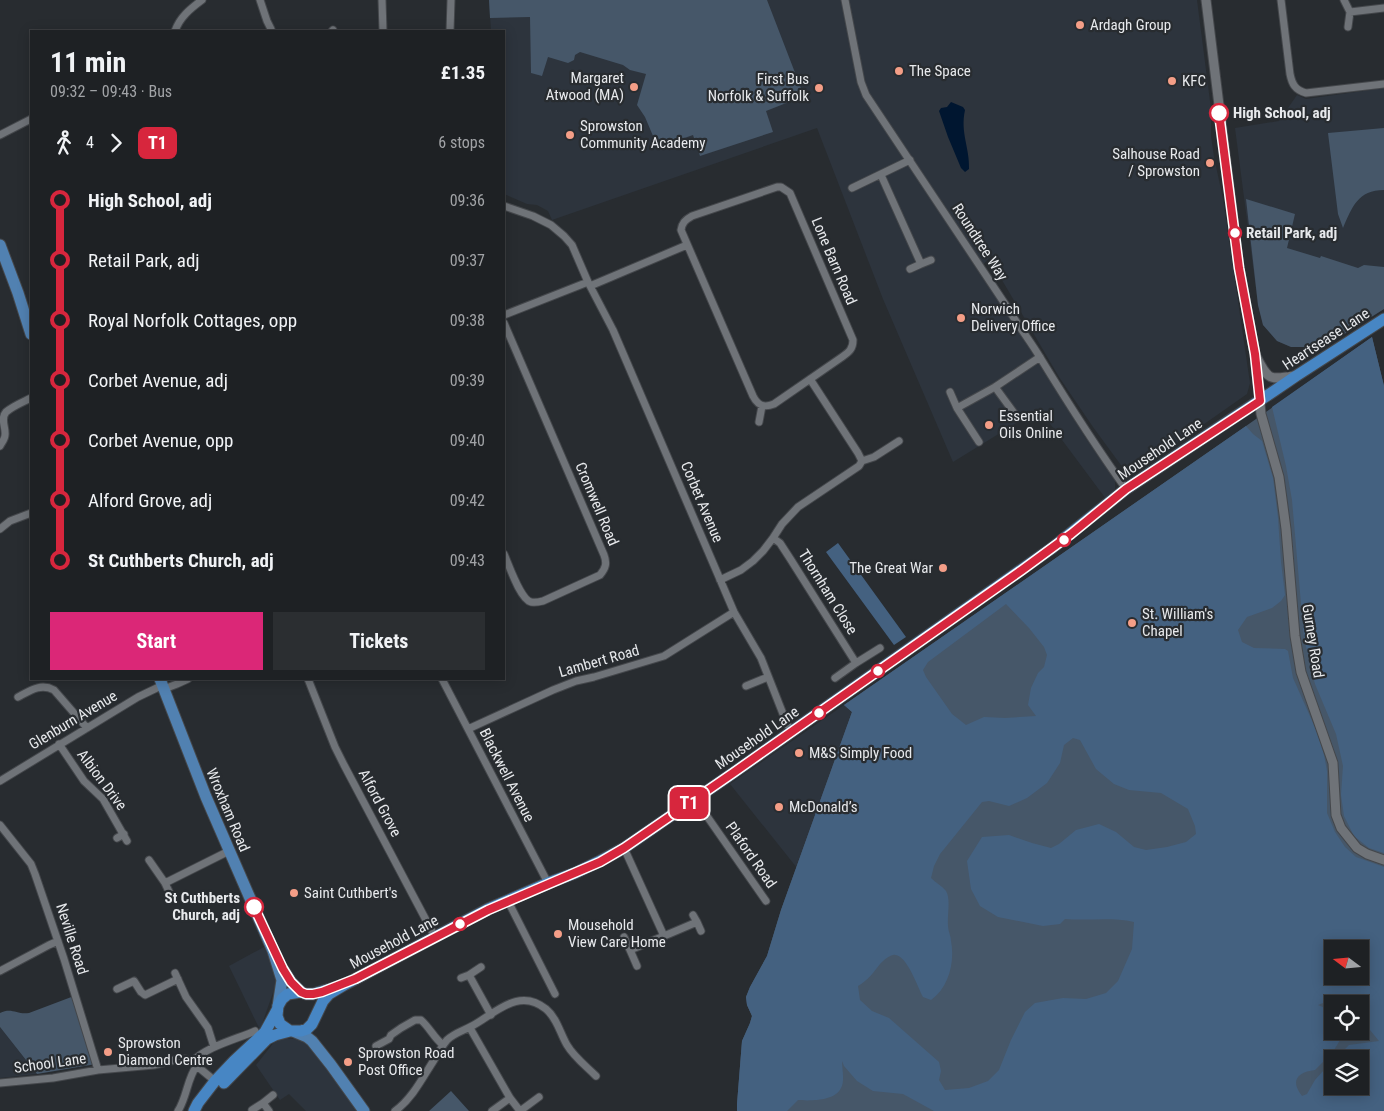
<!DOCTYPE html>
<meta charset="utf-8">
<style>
body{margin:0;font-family:"Roboto Condensed",sans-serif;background:#2b2e31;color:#f1f3f6;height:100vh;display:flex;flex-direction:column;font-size:19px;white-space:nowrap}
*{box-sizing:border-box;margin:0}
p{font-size:16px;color:#a1a3a6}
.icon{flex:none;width:28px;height:28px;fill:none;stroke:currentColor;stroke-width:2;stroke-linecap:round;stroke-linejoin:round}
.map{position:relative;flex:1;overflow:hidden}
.side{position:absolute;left:30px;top:30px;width:475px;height:650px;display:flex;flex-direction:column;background:#1e2124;border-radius:0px;box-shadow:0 2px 12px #0003,0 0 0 1px #3c3e41}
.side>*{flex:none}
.badge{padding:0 10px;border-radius:8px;font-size:18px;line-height:32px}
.needle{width:32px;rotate:286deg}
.buttons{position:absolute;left:1324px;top:940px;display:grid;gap:10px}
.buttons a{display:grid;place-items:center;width:45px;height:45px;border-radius:0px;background:#1e2124;box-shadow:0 2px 12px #0003,0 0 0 1px #3c3e41;font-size:25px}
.map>.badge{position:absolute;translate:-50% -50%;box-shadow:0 0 0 2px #fff}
.legs{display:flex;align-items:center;gap:8px;height:55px;padding:0 20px;font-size:16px}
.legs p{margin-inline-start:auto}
.summary{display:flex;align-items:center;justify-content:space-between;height:85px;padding:0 20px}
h1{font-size:28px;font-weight:700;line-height:38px}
.action{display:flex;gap:10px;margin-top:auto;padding:10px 20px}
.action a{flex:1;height:58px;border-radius:0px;background:#db2777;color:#fff;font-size:20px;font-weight:700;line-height:58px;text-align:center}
.action a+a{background:#2b2e31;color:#f1f3f6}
ul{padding:0 20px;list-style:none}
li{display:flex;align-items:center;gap:18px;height:60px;font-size:19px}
li i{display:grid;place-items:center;width:8px;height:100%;margin:0 6px;background:currentColor}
li i::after{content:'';width:12px;height:12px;margin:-6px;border:4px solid;border-radius:50%;background:#1e2124}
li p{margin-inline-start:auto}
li:first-child i{background:linear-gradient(#0000 50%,currentColor 0)}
li:last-child i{background:linear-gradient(currentColor 50%,#0000 0)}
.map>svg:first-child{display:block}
</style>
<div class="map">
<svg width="1384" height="1111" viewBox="0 0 1384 1111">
<rect width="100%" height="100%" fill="#282c30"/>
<path fill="#2d343d" d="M489,0H1197L1211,109V136L1214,157L1223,199L1250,383L1247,394L1133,474L1126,472L1093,427L1059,377L1025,319L996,270L992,255L978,270L1002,302L1085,437L1115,480V491L1106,499L1039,409L953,462L883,299L817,128L552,220L548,211L537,205L527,204L504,194V31H491Z
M1384,88V309L1338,338L1312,347H1291L1277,341L1263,325L1258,305L1235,128L1279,121L1297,95L1306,99Z
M844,705L852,712L797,868L730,784Z
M264,947L277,974V981L260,1030L229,966Z
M0,1027L37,1074L0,1078Z
M286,1038L301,1040L314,1045L357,1111H306L289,1094L280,1100L256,1065L275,1041Z"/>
<path fill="#465769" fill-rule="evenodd" d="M489,0H767L804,96L766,111L773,132L700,156L693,135L673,142L671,138L656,143L645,117L637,105L646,74L630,70L623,65L580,52L575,55L574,60L568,63L548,57L542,76L531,73L530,17L490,18Z
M1384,128V190C1358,190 1352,207 1343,228L1338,214L1328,133Z
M1246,199L1295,214L1287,248L1320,258L1321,256L1358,268L1364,265L1384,267V309L1338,338L1312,347H1291L1277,341L1263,325L1258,305Z
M1372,337L1384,386V1111H737V1104L742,1041L750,1023L752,1016L747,1005L746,997L750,987L767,956L781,910L852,712L844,705L1246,426ZM1332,949H1360V976H1332ZM1332,1004H1360V1031H1332ZM1332,1059H1360V1086H1332Z
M74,996L96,1064L37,1074L0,1027V1013C12,1007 17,1015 29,1013Z
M451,1091L469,1111H429Z"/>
<path fill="#446180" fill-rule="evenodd" d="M1372,337L1384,386V853L1369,848L1354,836L1344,816L1341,795L1343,766L1336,734L1315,684L1304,638L1292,500L1286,466L1272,407Z
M1246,426L1253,434L1262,441L1273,478L1278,518L1281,562L1285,595L1281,601L1272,608L1247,617L1238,630L1242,642L1254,648L1285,649L1288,651L1293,678L1317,732L1324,755L1327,771V813L1335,832L1345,847L1356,857L1384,867V1111H934L903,1094L873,1091L857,1081L844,1066L842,1061C842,1069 845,1081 841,1088C835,1101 810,1101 798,1100L787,1111H737V1104L742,1041L750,1023L752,1016L747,1005L746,997L750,987L767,956L781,910L852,712L844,705ZM1006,604L1029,628L1044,647L1047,655L1044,667L1038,673L1031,688L1028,705L1036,716L1005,718L984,717L966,725L952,714L926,677L923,670L928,662ZM1073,738L1080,740L1096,769L1114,784L1129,790L1161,793L1188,809L1195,826L1196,834L1186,842L1167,847L1146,850L1134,847L1116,832L1099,824L1076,830L1059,844L1051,848L1032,843L1009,835L982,837L967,861L971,889L980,906L998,917L1043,926L1060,924L1065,919C1088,921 1112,917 1134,922L1132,949L1118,981L1106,993L1086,999L1063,998L1035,1003L1025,1012L1011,1040L999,1070L988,1081L969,1088L945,1090L939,1080L941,1071L939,1062L889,1018L872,1011L860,1000L858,986C867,981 874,972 880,964C883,961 888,956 893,955C906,952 918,988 923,997L931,1000C949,987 955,962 951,941C951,936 948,931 948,926C947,916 951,899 946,891C942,886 936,883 931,878L934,866L940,854L982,802L989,801L1009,806L1027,798L1047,783L1060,763L1064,745ZM1332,949H1360V976H1332ZM1328,1001C1339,1002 1349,1004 1360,1004V1022L1370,1030L1379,1041L1349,1045L1335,1059H1360V1086H1332V1061L1315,1080L1307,1094L1302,1096C1290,1081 1297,1072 1315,1070L1333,1052L1344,1033V1031H1332V1011L1318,1005Z
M838,543L906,637L894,645L826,552Z"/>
<path fill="#001630" d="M951,102L963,107L965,110C960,133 970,148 969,169L965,172L961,168L948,137L939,111L941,108L947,107Z"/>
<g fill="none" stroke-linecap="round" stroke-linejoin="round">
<g stroke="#44474b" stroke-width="9">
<path id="minor" d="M260,0L267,21L271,29
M382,0L383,31
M845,0L861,82L866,95L1009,310C1019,327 1031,342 1041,359C1068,403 1096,447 1126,489
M1281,0L1290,74C1292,84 1295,90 1306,93L1384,84
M1344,0L1350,12L1384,8
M1348,27L1350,12
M175,31C180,17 190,9 202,0
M332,31L333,30
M450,31L451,0
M0,135L31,119
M881,175L921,264L910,269
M777,187H781L790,193L853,340C853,349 849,352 842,357L774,404C764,408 758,406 753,396L681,230C682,223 685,220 692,216Z
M852,188L910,160
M504,206L533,216L551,225L564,236L572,245L588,282L613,330L725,591L734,612L761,658L787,724L792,732
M921,264L931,260
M590,286L687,245
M504,315L588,282
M504,323L604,555C607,563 606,568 600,575L543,601C539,602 535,603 531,602C520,599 509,565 504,554
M810,379L858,453L862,461
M995,387L1017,417
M950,392L957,408L979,442
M957,408L995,387L1040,357
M759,422L762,406
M0,446C2,442 5,439 5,435C6,427 0,419 6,412C13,406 23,402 31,398
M0,529L10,521L31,513
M773,538L780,543L791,560L856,663L835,678
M720,580L741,570L753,561L763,551L773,538L782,524L798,507L859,466L862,461L874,457L899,441
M856,663L880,648
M308,679L335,747L344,765L435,937
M442,679L548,883
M746,686L768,677
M164,689L177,684L188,679
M18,697C31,690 41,683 54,690L87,728
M468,729L553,690L576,681L594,677L664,656L734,612
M59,744L84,781L103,799L127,841
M0,781L138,697L163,685
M695,799L766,901
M0,825L31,864L35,874L64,959L98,1070
M117,838L124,834
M624,848L664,936L630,950L637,966
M149,860L165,883L229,851
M165,883L172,898
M508,901L555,994
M693,915L697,922
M664,936L697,922L701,931
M624,937L630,950
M0,971L49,945L58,941
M175,973L186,997L208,1028L214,1047
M469,975L481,967
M461,978L469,975L491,1015
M117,989L134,981L141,992L145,995L178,979
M470,1028L510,1098L520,1111
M376,1046L389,1039L391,1035L401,1028L415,1020H421C430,1028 434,1038 443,1045
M192,1062C205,1047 237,1039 255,1031
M0,1083L53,1078L98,1070L154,1065L179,1059H186L192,1062L215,1081
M252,1110L263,1103
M178,1111C187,1097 187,1079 197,1065
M269,1111L263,1103L273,1095
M395,1111C412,1099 423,1077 434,1060C438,1053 442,1046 447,1040C453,1034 462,1031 470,1027C494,1015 518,986 546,1009C557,1018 560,1033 567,1045C574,1057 586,1066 596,1076
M492,1111L510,1098
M520,1111L539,1097"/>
</g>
<g stroke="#44474b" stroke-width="11">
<path id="tertiary" d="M1206,0L1239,267L1255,354L1261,414L1279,477L1282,499L1286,529L1295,636L1301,672L1333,763L1336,815L1341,828L1357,848L1367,854L1384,860
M1257,358C1268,380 1270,380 1294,376"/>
</g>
<g stroke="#44474b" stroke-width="13">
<path id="primary" d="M0,245L18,293L31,334
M160,679L206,797L273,951L282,980L278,1006
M282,968L291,982L301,992
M295,1032L307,1037L312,1041L331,1065L364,1111"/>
</g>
<g stroke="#44474b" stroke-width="13">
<path id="trunk" d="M344,985L329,994L323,1001L312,1024L307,1029L301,1031H290L280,1024L277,1016L278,1006L282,999L288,994L301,992L306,994H313L344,985L488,909L548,883L575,873L600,861L624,848L733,773L1052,548L1126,489L1274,391L1296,376L1384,319
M224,1083L267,1039L275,1035L290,1031
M194,1111L198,1103L215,1081L234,1061L265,1032L277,1010"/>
</g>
<use href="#minor" stroke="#6f7378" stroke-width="7"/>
<use href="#tertiary" stroke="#6f7378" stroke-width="9"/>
<use href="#primary" stroke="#5181b1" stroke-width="11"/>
<use href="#trunk" stroke="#4786c4" stroke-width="11"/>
</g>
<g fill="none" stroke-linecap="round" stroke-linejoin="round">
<g stroke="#fff" stroke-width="11">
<path id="line-1" d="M254,907L283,969L291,982L301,992L306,994H313L322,992L355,979L488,910L600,862L624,848L733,773L1022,570L1071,534L1126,489L1260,401L1255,354L1239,268L1219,113"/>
</g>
<use href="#line-1" stroke="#d7263d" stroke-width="8"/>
</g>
<g fill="#f49e87" stroke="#282c30" stroke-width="2">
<circle cx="1080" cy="25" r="5"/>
<circle cx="899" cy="71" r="5"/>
<circle cx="1172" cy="81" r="5"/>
<circle cx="634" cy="87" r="5"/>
<circle cx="819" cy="88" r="5"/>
<circle cx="570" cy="135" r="5"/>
<circle cx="1210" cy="163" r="5"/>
<circle cx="961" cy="318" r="5"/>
<circle cx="989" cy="425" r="5"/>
<circle cx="943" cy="568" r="5"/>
<circle cx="1132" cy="623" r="5"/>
<circle cx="799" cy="753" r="5"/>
<circle cx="779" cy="807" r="5"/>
<circle cx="294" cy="893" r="5"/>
<circle cx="558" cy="934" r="5"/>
<circle cx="108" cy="1052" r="5"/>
<circle cx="348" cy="1062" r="5"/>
</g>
<g fill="#fff" stroke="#d7263d" stroke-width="2.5">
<circle cx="1219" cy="113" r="9"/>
<circle cx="1235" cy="233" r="6"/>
<circle cx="1064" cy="540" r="6"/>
<circle cx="878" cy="671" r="6"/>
<circle cx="819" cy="713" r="6"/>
<circle cx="254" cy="907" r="9"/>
<circle cx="460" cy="924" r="6"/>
</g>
<g text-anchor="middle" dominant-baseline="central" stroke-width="4.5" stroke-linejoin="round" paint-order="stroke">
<g font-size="15" fill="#e7e9ec" stroke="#282c30" text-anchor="start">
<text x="1090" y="25">Ardagh Group</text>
<text x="909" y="71">The Space</text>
<text x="624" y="78" text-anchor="end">Margaret<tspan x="624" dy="17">Atwood (MA)</tspan></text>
<text x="809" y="79" text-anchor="end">First Bus<tspan x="809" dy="17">Norfolk &amp; Suffolk</tspan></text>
<text x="1182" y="81">KFC</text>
<text x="580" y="126">Sprowston<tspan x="580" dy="17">Community Academy</tspan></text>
<text x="1200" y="154" text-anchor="end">Salhouse Road<tspan x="1200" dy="17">/ Sprowston</tspan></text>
<text x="971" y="309">Norwich<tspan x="971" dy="17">Delivery Office</tspan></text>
<text x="999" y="416">Essential<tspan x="999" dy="17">Oils Online</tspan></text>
<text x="933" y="568" text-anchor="end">The Great War</text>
<text x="1142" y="614">St. William's<tspan x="1142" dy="17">Chapel</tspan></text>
<text x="809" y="753">M&amp;S Simply Food</text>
<text x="789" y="807">McDonald’s</text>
<text x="304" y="893">Saint Cuthbert's</text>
<text x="568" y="925">Mousehold<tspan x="568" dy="17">View Care Home</tspan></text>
<text x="118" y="1043">Sprowston<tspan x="118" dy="17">Diamond Centre</tspan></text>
<text x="358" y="1053">Sprowston Road<tspan x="358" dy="17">Post Office</tspan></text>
</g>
<g font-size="15" font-weight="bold" fill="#e7e9ec" stroke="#282c30" text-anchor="start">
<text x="1233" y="113">High School, adj</text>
<text x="1246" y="233">Retail Park, adj</text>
<text x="240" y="898" text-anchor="end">St Cuthberts<tspan x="240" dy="17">Church, adj</tspan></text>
</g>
<g font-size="15" fill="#e7e9ec" stroke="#282c30">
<text transform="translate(980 242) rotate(57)">Roundtree Way</text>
<text transform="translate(834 261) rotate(67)">Lone Barn Road</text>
<text transform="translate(1326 339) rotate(-33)">Heartsease Lane</text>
<text transform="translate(1160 449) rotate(-34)">Mousehold Lane</text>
<text transform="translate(702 502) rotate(67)">Corbet Avenue</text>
<text transform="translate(597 504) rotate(67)">Cromwell Road</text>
<text transform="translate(828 592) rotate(58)">Thornham Close</text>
<text transform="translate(1313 641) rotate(81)">Gurney Road</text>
<text transform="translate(599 661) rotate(-16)">Lambert Road</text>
<text transform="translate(73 720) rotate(-31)">Glenburn Avenue</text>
<text transform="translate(757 738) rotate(-35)">Mousehold Lane</text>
<text transform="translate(507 775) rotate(63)">Blackwell Avenue</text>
<text transform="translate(102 780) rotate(53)">Albion Drive</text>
<text transform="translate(380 803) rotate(62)">Alford Grove</text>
<text transform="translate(228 810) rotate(67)">Wroxham Road</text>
<text transform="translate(751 855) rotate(55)">Plaford Road</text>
<text transform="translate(72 939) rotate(72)">Neville Road</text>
<text transform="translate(394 942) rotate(-28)">Mousehold Lane</text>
<text transform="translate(50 1063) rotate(-8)">School Lane</text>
</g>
</g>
</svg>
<div class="buttons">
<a><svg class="needle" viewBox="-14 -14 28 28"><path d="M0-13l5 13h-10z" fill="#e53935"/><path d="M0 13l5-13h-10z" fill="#a1a3a6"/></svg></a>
<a><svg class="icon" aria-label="locate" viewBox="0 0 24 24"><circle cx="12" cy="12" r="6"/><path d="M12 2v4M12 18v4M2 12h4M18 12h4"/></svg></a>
<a><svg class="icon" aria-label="layers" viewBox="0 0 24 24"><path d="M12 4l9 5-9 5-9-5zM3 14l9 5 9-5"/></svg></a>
</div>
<b class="badge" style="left:689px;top:803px;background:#d7263d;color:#fff">T1</b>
<section class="side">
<div class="summary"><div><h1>11 min</h1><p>09:32 – 09:43 · Bus</p></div><b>£1.35</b></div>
<div class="legs"><svg class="icon" aria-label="walk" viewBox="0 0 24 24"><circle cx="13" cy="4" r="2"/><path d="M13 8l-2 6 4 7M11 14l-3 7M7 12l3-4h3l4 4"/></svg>4<svg class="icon" aria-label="forward" viewBox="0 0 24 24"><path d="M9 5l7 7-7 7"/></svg><b class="badge" style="background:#d7263d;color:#fff">T1</b><p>6 stops</p></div>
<ul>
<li><i style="color:#d7263d"></i><b>High School, adj</b><p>09:36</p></li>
<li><i style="color:#d7263d"></i><span>Retail Park, adj</span><p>09:37</p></li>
<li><i style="color:#d7263d"></i><span>Royal Norfolk Cottages, opp</span><p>09:38</p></li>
<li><i style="color:#d7263d"></i><span>Corbet Avenue, adj</span><p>09:39</p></li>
<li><i style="color:#d7263d"></i><span>Corbet Avenue, opp</span><p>09:40</p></li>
<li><i style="color:#d7263d"></i><span>Alford Grove, adj</span><p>09:42</p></li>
<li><i style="color:#d7263d"></i><b>St Cuthberts Church, adj</b><p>09:43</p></li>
</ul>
<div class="action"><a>Start</a><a>Tickets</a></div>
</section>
</div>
